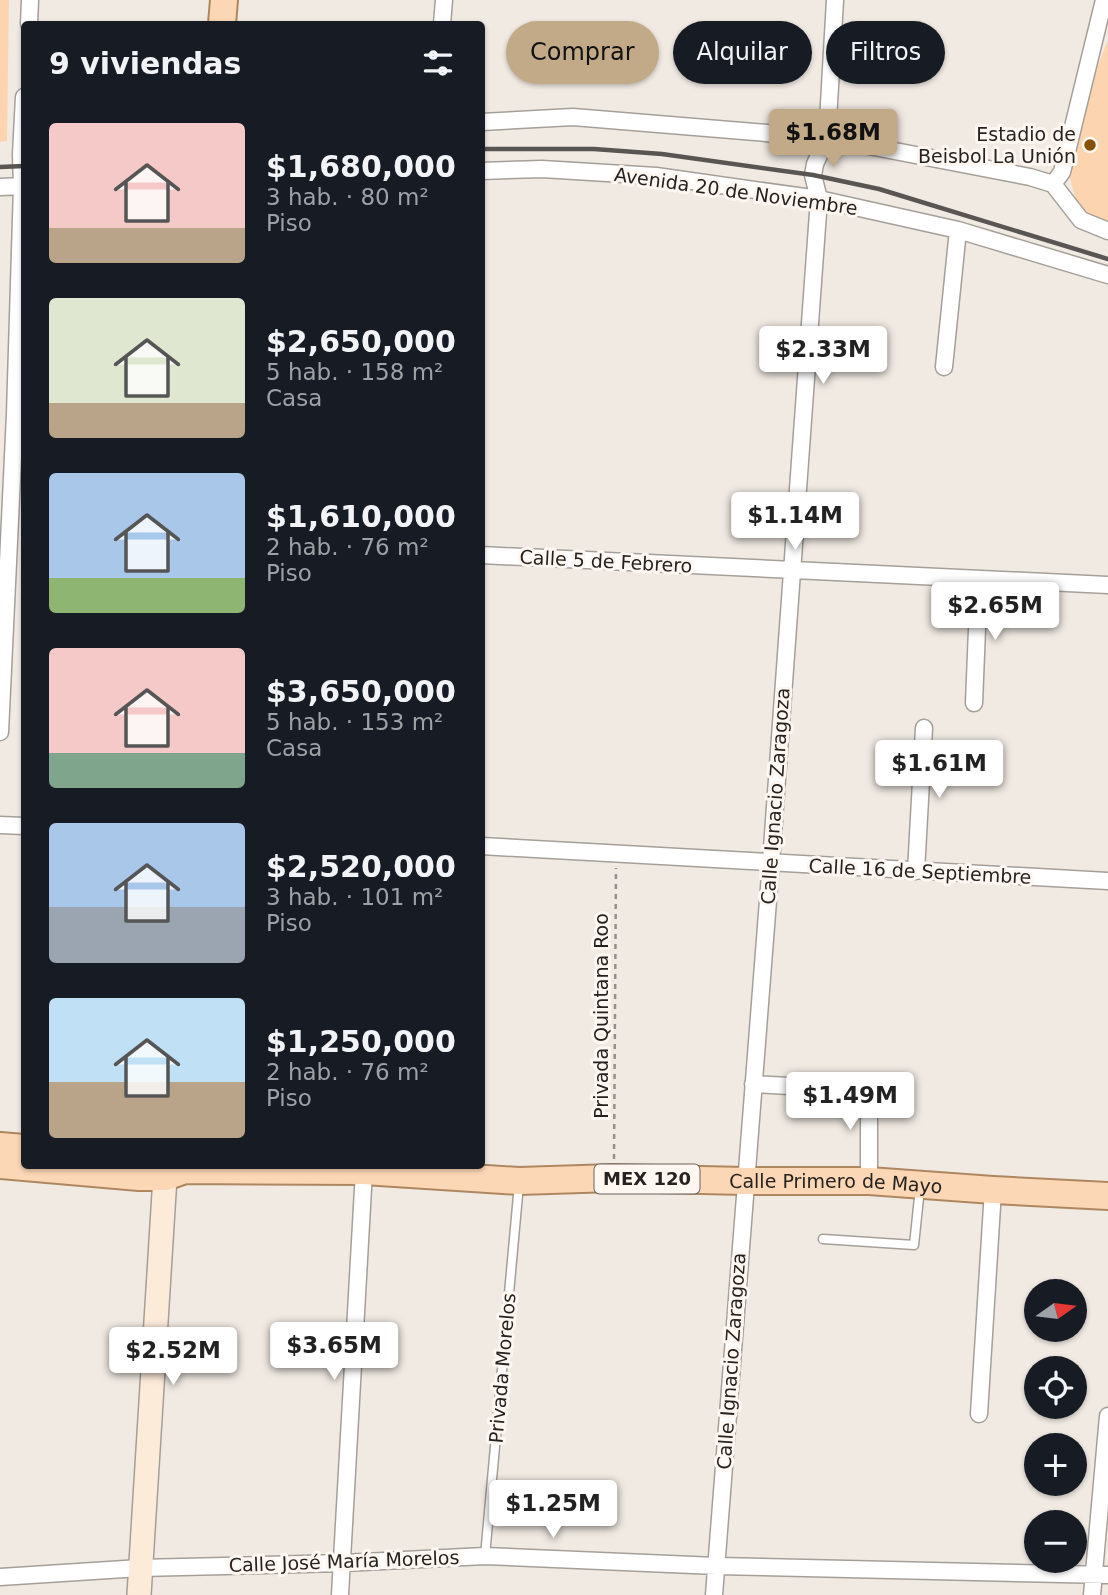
<!DOCTYPE html>
<html lang="es">
<meta charset="utf-8">
<style>
:root{--surface:#171b24;--page:#20242c;--text:#f1f3f6;--muted:#9ea1a6;--accent:#c2aa88}
body{margin:0;font-family:"DejaVu Sans",sans-serif;background:var(--page);color:var(--text);height:100vh;display:flex;flex-direction:column;font-size:26px;white-space:nowrap}
*{box-sizing:border-box;margin:0}
p{font-size:23px;color:var(--muted)}
.icon{flex:none;width:38px;height:38px;fill:none;stroke:currentColor;stroke-width:2;stroke-linecap:round;stroke-linejoin:round}
.map{position:relative;flex:1;overflow:hidden}
.side{position:absolute;left:21px;top:21px;width:464px;height:1148px;display:flex;flex-direction:column;background:var(--surface);border-radius:7px;box-shadow:0 2px 5px #0004}
.side>*{flex:none}
.banner{position:absolute;left:506px;top:21px;width:497px;height:63px;display:flex;gap:14px}
.needle{width:46px;rotate:76deg}
.fabs{position:absolute;left:1024px;top:1279px;display:grid;gap:14px}
.fabs a{display:grid;place-items:center;width:63px;height:63px;border-radius:50%;background:var(--surface);box-shadow:0 2px 5px #0004;font-size:35px}
.price{position:absolute;translate:-50% -60px;padding:0 16px;border-radius:7px;background:#fff;color:#222;font-size:23px;line-height:46px;filter:drop-shadow(0 2px 4px #0008)}
.price::after{content:'';position:absolute;left:50%;top:42px;width:21px;height:16px;margin-left:-10px;background:inherit;clip-path:polygon(0 0,100% 0,50% 100%)}
.price.selected{background:var(--accent);color:#111}
ul{padding:0;list-style:none}
li{display:flex;align-items:center;gap:21px;height:175px;padding:0 28px}
li span{display:grid;place-items:center;flex:none;width:196px;height:140px;border-radius:7px;color:#555}
li>.icon{margin-inline-start:auto}
span .icon{width:84px;height:84px;fill:#fffc;stroke-width:1}
li b{font-size:30px}
h2{display:flex;justify-content:space-between;align-items:center;height:84px;padding:0 28px;font-size:30px}
.chip{padding:0 24px;border-radius:32px;background:var(--surface);box-shadow:0 2px 5px #0004;font-size:24px;line-height:63px}
.chip.selected{background:var(--accent);color:#111}
.map>svg:first-child{display:block}
.green{fill:#fcd5b0}
.lines{fill:none;stroke-linecap:round;stroke-linejoin:round}
.lane-casing{stroke:#a59f99;stroke-width:11}
.street-casing{stroke:#a59f99;stroke-width:19}
.secondary-casing{stroke:#a59f99;stroke-width:26}
.primary-casing{stroke:#ae8760;stroke-width:30}
.path{stroke:#95908b;stroke-width:2.5;stroke-dasharray:5 5;stroke-linecap:butt}
.lane{stroke:#fff;stroke-width:8}
.street{stroke:#fff;stroke-width:16}
.secondary{stroke:#fdebda;stroke-width:23}
.primary{stroke:#fbd7b5;stroke-width:26}
.rail{stroke:#595552;stroke-width:4.5}
.poi-dot{fill:#885002;stroke:#fef7f1;stroke-width:2.5}
.labels{text-anchor:middle;stroke-width:6;stroke-linejoin:round;paint-order:stroke}
.shield{fill:#fef7f1;stroke:#66625f;stroke-width:2}
.shield-label{font-size:18px;font-weight:bold;fill:#252220}
.poi-label{font-size:19px;fill:#252220;stroke:#fef7f1;text-anchor:end}
.street-label{font-size:19px;fill:#252220;stroke:#fef7f1}
</style>
<div class="map">
<svg width="1108" height="1595" viewBox="0 0 1108 1595">
<rect width="100%" height="100%" fill="#f1eae3"/>
<!-- green -->
<path class="green" d="M0,0H9L7,141L0,142Z
M1108,40V226L1079,212L1067,167L1075,123Z"/>
<g class="lines">
<!-- lane casing -->
<g class="lane-casing">
<path id="lane" d="M823,1239L914,1245L920,1188
M485,1556L519,1184"/>
</g>
<!-- street casing -->
<g class="street-casing">
<path id="street" d="M29,24L30,0
M442,24L444,0
M481,122L573,117L827,138L1030,177L1053,184L1081,220L1108,231
M481,171L542,169L656,176L819,199L958,230L1108,275
M1053,184L1062,172L1104,0
M0,187L24,186
M944,367L958,230
M481,555L1108,585
M974,703L979,580
M0,732L15,414L22,186L21,155L24,97
M0,825L24,826
M481,846L1108,881
M916,871L924,728
M869,1083V1181
M753,1084L844,1089
M979,1414L993,1190
M0,1577L140,1568L343,1563L485,1556L716,1566L1108,1575
M340,1595L364,1171
M714,1595L771,862L819,199L813,175L815,164L827,138L835,0
M1092,1595L1108,1416"/>
</g>
<!-- secondary casing -->
<g class="secondary-casing">
<path id="secondary" d="M139,1595L165,1177"/>
</g>
<!-- primary casing -->
<g class="primary-casing">
<g id="primary">
<path d="M222,24L224,0"/>
<path d="M0,1146L24,1148"/>
<path id="s1" d="M0,1165L139,1177H165L185,1170L364,1171L519,1181L613,1178L745,1181H869L993,1190L1108,1196"/>
</g>
</g>
<!-- path -->
<path class="path" d="M614,1159L616,868"/>
<!-- lane -->
<use href="#lane" class="lane"/>
<!-- street -->
<use href="#street" class="street"/>
<!-- secondary -->
<use href="#secondary" class="secondary"/>
<!-- primary -->
<use href="#primary" class="primary"/>
<!-- rail -->
<path class="rail" d="M481,149H594L662,154L813,175L879,189L1108,259
M0,167L24,166"/>
</g>
<!-- markers -->
<circle class="poi-dot" cx="1090" cy="145" r="7"/>
<g class="labels">
<!-- shield labels -->
<rect class="shield" x="594.5" y="1164.5" width="105" height="29" rx="5"/>
<g class="shield-label">
<text x="647" y="1185">MEX 120</text>
</g>
<!-- poi labels -->
<g class="poi-label">
<text x="1076" y="141">Estadio de<tspan x="1076" dy="22">Beisbol La Unión</tspan></text>
</g>
<!-- street labels -->
<g class="street-label">
<text transform="translate(736 191) rotate(8)" y="7">Avenida 20 de Noviembre</text>
<text transform="translate(606 561) rotate(3)" y="7">Calle 5 de Febrero</text>
<text transform="translate(775 796) rotate(-86)" y="7">Calle Ignacio Zaragoza</text>
<text transform="translate(920 871) rotate(3)" y="7">Calle 16 de Septiembre</text>
<text transform="translate(601 1016) rotate(-90)" y="7">Privada Quintana Roo</text>
<text dy="7" stroke="none"><textPath href="#s1" startOffset="838">Calle Primero de Mayo</textPath></text>
<text transform="translate(731 1361) rotate(-86)" y="7">Calle Ignacio Zaragoza</text>
<text transform="translate(502 1368) rotate(-85)" y="7">Privada Morelos</text>
<text transform="translate(344 1561) rotate(-2)" y="7">Calle José María Morelos</text>
</g>
</g>
</svg>
<div class="fabs">
<a><svg class="needle" viewBox="-14 -14 28 28"><path d="M0-13l5 13h-10z" fill="#e53935"/><path d="M0 13l5-13h-10z" fill="#9ea1a6"/></svg></a>
<a><svg class="icon" aria-label="locate" viewBox="0 0 24 24"><circle cx="12" cy="12" r="6"/><path d="M12 2v4M12 18v4M2 12h4M18 12h4"/></svg></a>
<a>+</a>
<a>−</a>
</div>
<b class="price selected" style="left:833px;top:169px">$1.68M</b>
<b class="price" style="left:823px;top:386px">$2.33M</b>
<b class="price" style="left:795px;top:552px">$1.14M</b>
<b class="price" style="left:995px;top:642px">$2.65M</b>
<b class="price" style="left:939px;top:800px">$1.61M</b>
<b class="price" style="left:850px;top:1132px">$1.49M</b>
<b class="price" style="left:334px;top:1382px">$3.65M</b>
<b class="price" style="left:173px;top:1387px">$2.52M</b>
<b class="price" style="left:553px;top:1540px">$1.25M</b>
<div class="banner">
<a class="chip selected">Comprar</a>
<a class="chip">Alquilar</a>
<a class="chip">Filtros</a>
</div>
<section class="side">
<h2>9 viviendas<svg class="icon" aria-label="filters" viewBox="0 0 24 24"><path d="M4 7h16M4 17h16"/><circle cx="9" cy="7" r="2"/><circle cx="15" cy="17" r="2"/></svg></h2>
<ul>
<li><span style="background:linear-gradient(#f6c9c9 75%,#b9a48a 0)"><svg class="icon" aria-label="home" viewBox="0 0 24 24"><path d="M3 11l9-7 9 7M6 9v11h12V9"/></svg></span><div><b>$1,680,000</b><p>3 hab. · 80 m²</p><p>Piso</p></div></li>
<li><span style="background:linear-gradient(#dfe7d0 75%,#b9a48a 0)"><svg class="icon" aria-label="home" viewBox="0 0 24 24"><path d="M3 11l9-7 9 7M6 9v11h12V9"/></svg></span><div><b>$2,650,000</b><p>5 hab. · 158 m²</p><p>Casa</p></div></li>
<li><span style="background:linear-gradient(#a9c7e8 75%,#8fb573 0)"><svg class="icon" aria-label="home" viewBox="0 0 24 24"><path d="M3 11l9-7 9 7M6 9v11h12V9"/></svg></span><div><b>$1,610,000</b><p>2 hab. · 76 m²</p><p>Piso</p></div></li>
<li><span style="background:linear-gradient(#f6c9c9 75%,#7fa58c 0)"><svg class="icon" aria-label="home" viewBox="0 0 24 24"><path d="M3 11l9-7 9 7M6 9v11h12V9"/></svg></span><div><b>$3,650,000</b><p>5 hab. · 153 m²</p><p>Casa</p></div></li>
<li><span style="background:linear-gradient(#a9c7e8 60%,#9aa5b1 0)"><svg class="icon" aria-label="home" viewBox="0 0 24 24"><path d="M3 11l9-7 9 7M6 9v11h12V9"/></svg></span><div><b>$2,520,000</b><p>3 hab. · 101 m²</p><p>Piso</p></div></li>
<li><span style="background:linear-gradient(#bfe0f5 60%,#b9a48a 0)"><svg class="icon" aria-label="home" viewBox="0 0 24 24"><path d="M3 11l9-7 9 7M6 9v11h12V9"/></svg></span><div><b>$1,250,000</b><p>2 hab. · 76 m²</p><p>Piso</p></div></li>
</ul>
</section>
</div>
